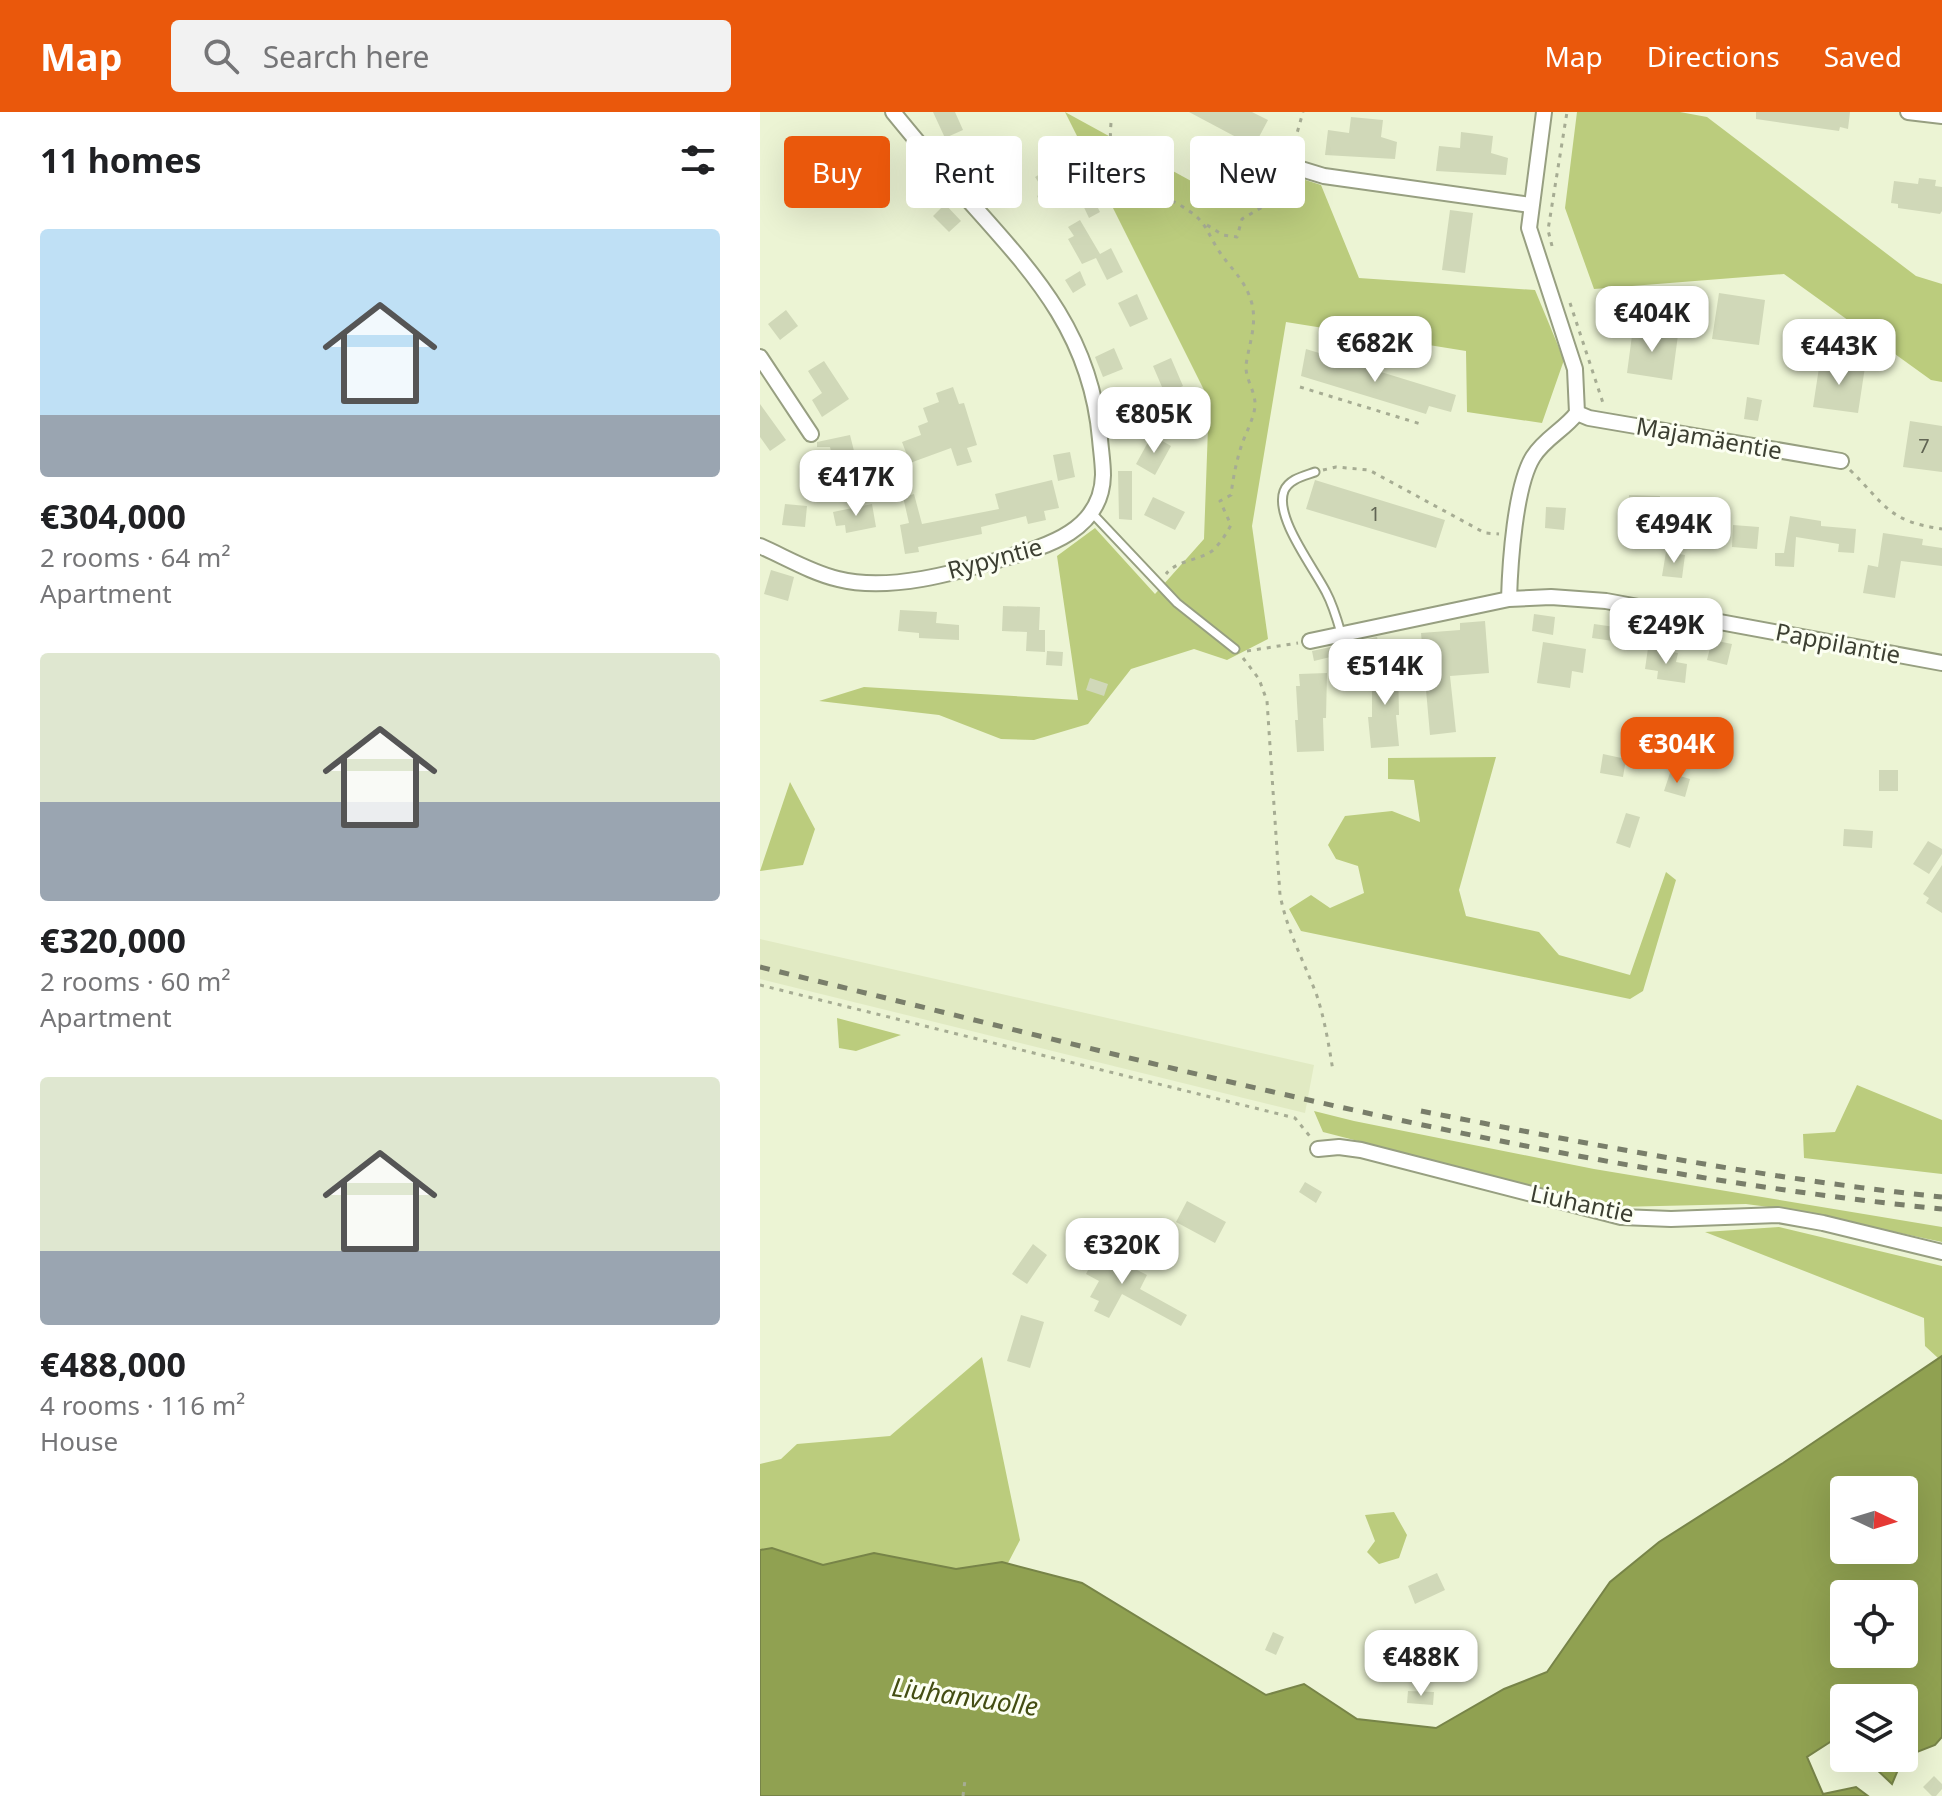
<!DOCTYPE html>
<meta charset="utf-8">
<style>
:root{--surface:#fff;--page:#f2f2f2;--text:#202124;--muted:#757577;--accent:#ea580c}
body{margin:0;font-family:"Noto Sans",sans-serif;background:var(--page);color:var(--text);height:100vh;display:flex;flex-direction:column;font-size:30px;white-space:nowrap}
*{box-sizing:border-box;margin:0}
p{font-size:26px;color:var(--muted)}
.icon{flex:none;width:44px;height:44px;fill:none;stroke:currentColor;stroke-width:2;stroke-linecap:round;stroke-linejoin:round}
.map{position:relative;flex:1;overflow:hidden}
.panel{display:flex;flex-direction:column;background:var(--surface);width:760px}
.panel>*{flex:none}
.banner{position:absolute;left:24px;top:24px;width:760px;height:72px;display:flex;gap:16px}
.needle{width:52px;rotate:94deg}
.tools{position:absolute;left:1070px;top:1364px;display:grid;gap:16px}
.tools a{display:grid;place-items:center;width:88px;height:88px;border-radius:8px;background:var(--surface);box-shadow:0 8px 32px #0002;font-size:40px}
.price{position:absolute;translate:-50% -68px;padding:0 18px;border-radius:16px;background:#fff;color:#222;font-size:26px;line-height:52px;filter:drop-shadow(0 2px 4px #0008)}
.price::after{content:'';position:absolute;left:50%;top:48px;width:24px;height:18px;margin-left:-12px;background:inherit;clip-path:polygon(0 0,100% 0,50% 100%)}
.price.active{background:var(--accent);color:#fff}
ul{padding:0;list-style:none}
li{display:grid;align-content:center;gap:16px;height:424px;padding:0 40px}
li span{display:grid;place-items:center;height:248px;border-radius:8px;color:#555}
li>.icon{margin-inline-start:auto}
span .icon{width:144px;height:144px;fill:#fffc;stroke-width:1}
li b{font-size:34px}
h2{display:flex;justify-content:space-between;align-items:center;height:96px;padding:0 40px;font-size:34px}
.tag{padding:0 28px;border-radius:8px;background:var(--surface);box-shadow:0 8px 32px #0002;font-size:28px;line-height:72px}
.tag.active{background:var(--accent);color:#fff}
header{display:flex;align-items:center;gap:48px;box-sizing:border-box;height:112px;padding:0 40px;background:var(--accent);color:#fff}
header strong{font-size:38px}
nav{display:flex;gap:44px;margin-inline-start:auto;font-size:28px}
.search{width:560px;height:72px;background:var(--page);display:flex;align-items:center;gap:20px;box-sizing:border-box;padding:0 28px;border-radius:8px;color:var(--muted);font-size:30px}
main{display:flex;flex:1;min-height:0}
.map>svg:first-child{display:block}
.built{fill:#e1eac3}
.green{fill:#bbcc7d}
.water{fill:#90a151;stroke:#778448;stroke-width:2;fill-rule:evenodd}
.building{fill:#d0d8b8}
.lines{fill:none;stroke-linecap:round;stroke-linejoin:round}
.lane-casing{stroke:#979f81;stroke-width:11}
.street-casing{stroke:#979f81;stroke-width:18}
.path{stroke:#a6ac93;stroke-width:3;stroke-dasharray:4 6;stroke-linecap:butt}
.lane{stroke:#fff;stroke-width:7}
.street{stroke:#fff;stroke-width:14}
.rail{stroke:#797e6a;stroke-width:5;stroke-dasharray:10 10;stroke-linecap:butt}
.labels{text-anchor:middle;stroke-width:6;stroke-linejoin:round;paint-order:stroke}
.number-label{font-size:20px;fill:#616554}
.street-label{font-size:24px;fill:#3c3f32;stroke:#fcfff2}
.water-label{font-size:26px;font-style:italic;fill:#434d12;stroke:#fcfff2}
</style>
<header>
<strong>Map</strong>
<div class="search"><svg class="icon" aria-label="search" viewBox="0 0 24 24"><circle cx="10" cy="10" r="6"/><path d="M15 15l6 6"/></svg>Search here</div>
<nav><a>Map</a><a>Directions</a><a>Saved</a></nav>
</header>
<main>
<section class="panel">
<h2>11 homes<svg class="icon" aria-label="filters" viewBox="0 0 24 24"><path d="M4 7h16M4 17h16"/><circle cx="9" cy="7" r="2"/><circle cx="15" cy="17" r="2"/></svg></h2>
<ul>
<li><span style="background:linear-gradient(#bfe0f5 75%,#9aa5b1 0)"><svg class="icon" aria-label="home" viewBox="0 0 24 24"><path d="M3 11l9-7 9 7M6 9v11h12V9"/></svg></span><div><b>€304,000</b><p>2 rooms · 64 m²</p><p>Apartment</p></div></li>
<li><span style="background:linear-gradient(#dfe7d0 60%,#9aa5b1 0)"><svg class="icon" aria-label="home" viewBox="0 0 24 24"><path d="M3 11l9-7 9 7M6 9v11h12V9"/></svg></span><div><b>€320,000</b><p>2 rooms · 60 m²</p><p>Apartment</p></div></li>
<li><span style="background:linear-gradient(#dfe7d0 70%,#9aa5b1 0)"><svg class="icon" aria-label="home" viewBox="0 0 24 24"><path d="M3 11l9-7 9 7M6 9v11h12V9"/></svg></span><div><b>€488,000</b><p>4 rooms · 116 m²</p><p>House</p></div></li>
</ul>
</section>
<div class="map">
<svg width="1182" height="1684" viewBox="0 0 1182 1684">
<rect width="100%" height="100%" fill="#ecf4d4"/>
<!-- built -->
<path class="built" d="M0,827L554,953L545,1001L0,867Z"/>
<!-- green -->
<path class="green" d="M305,0L464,87L498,53L561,73L599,166L775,178L804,248L782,311L707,300L706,239L526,210L492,414L508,527L467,548L434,537L371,557L328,612L274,628L241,627L179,603L59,589L104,575L318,588L297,444L335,416L395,482L444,427L449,288Z
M817,0H920L947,5L1156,164L1182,172V270L1171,268L1024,162L834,177L805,96Z
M736,645L699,778L706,804L779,820L799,843L870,863L906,760L916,768L883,879L870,887L541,819L529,797L551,783L570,796L604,781L598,754L576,747L568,733L585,704L632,699L660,710L654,668L628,667V646Z
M30,670L55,717L43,753L0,759Z
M77,906L141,923L96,939L79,936Z
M1097,973L1182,1008V1062L1044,1046L1043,1022L1075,1020Z
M554,999L594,1009L834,1057L1182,1115V1130L1032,1098L986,1092L856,1095L563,1020Z
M1019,1115L1182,1154V1244L1178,1246L1165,1234L1164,1206L945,1120Z
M222,1245L260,1428L248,1451L242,1450L196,1457L114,1441L63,1453L12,1436L0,1438V1352L21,1347L37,1332L130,1324Z
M634,1400L647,1423L639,1446L619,1452L607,1440L615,1429L605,1403Z"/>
<!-- water -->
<path class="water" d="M1182,1244V1625L1175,1633L1144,1645V1586H1084V1621L1047,1645L1063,1682L1096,1675L1108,1684H0V1438L12,1436L63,1453L114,1441L196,1457L242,1450L322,1471L506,1583L544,1572L597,1607L676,1616L744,1577L787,1560L850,1470L899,1430L1023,1351ZM1084,1378H1144V1438H1084ZM1084,1482H1144V1542H1084Z
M1112,1646H1143L1132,1672L1112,1653Z"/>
<!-- building -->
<path class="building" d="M173,0H195L203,18L185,26Z
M429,0H492L508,8L481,59L463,50L476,25Z
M996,0H1090L1088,17L1080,15L1079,19L996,7Z
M591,5L623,8L621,25L637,30L635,47L565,43L568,18L589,21Z
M701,20L733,24L731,41L748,46L746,63L676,59L679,34L700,36Z
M234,33L241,51L235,53L249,81L228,92L221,78L226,75L213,41Z
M292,55L307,79L282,94L277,84L284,79L275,65Z
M1159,66L1176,68L1175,74L1182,75V99L1180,102L1138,96V92L1131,91L1134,69L1158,72Z
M332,84L340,100L329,106L321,89Z
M185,92L201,109L189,120L173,104Z
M690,98L713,101L705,161L682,158Z
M320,108L340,142L351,136L363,160L347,168L336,146L322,152L308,127L314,124L308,115Z
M320,159L326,173L313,181L305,168Z
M959,181L1005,188L999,233L952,227Z
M377,182L388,207L370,215L358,191Z
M26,198L38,214L20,228L8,212Z
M873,216L918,223L912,268L867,261Z
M354,236L363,257L343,265L335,245Z
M546,237L696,283L691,300L669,294L666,302L541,264Z
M411,246L423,274L405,282L393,254Z
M64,249L89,287L62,305L52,288L62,281L48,259Z
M1060,249L1105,255L1098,301L1053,295Z
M193,275L199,292L204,291L217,333L207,336L212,350L197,354L191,336L150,351L142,330L161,323L158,314L168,310L163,296L179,290L176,281Z
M987,285L1002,288L998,309L984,307Z
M0,292L26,328L10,339L0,325Z
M1150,309L1182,314V360L1143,355Z
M90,323L95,343L73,348L70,335H57V330Z
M392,323L411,334L395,363L376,352Z
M310,340L315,365L298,369L293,343Z
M358,359H372V408L359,407Z
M292,368L299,396L284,399L286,408L268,412L266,404L221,415L222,422L158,435L159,440L145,442L140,413L149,411L143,385L154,382L162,412L239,397L235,382Z
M555,368L685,408L676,436L546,397Z
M869,383L900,384L898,419L858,417L859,404L868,405Z
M393,385L425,400L415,418L384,403Z
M25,392L47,394L45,415L22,413Z
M112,392L116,415L86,421L85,413L76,414L73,400Z
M932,394L953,398L948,425L927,422Z
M786,395L806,396L804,418L785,416Z
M1030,404L1061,409V414L1096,417L1094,441L1078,440L1079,432L1036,425L1034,455L1015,454V441H1024Z
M973,413L999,415L997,437L972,435Z
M1123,421L1163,427L1162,433L1182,436V454L1141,449L1135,486L1103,481L1108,453L1118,455Z
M906,440L925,443L922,466L902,464Z
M11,458L34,465L28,489L4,482Z
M243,494L280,495L279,518H285V540L266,539L267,520L242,519Z
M140,498L177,500L176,511L199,513V528L159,526V521L138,519Z
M774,502L795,505L793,523L772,519Z
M725,509L729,561L690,564L696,620L670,623L661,521L700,518V511Z
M834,512L855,515L853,529L832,526Z
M617,525L619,533L554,549L552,539Z
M952,528L972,532L967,553L947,548Z
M783,530L826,537L823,561L812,559L810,576L777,571Z
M888,536L918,541L916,550L927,552L925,571L897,567L898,559L885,557Z
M287,539L303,540L302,554L286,553Z
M638,553L639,603H636L639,634L611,636L608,605H612V555Z
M567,561L566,606H563L564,639L537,640L535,608H538L536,574H540L539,562Z
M330,566L348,572L344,584L326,578Z
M843,642L866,647L863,665L840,661Z
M1119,658H1138V679H1119Z
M910,661L930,667L925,685L904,679Z
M866,701L880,705L870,736L856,731Z
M1084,717L1113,719L1112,736L1083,734Z
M1168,729L1182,737V742L1169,762L1153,752Z
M1182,753V801L1166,791L1169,786L1163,782Z
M545,1070L562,1080L556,1091L539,1080Z
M427,1089L466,1110L455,1131L416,1110Z
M313,1125L325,1131L332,1129L338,1138L387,1163L380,1177L427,1203L421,1214L362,1182L349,1206L334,1199L339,1189L330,1185L339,1169L326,1162L333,1148Z
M273,1132L287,1143L267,1172L252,1162Z
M261,1203L284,1210L270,1256L247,1249Z
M677,1461L685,1478L655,1492L648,1474Z
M513,1520L524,1525L516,1543L505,1538Z
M648,1579L674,1580L673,1593L647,1591Z
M1174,1664L1182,1672V1677L1176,1684H1172L1163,1675Z"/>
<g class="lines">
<!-- lane casing -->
<g class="lane-casing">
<path id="lane" d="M555,360C544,364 529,367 524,379C514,405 554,456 566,480C573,493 577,507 581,521
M332,401L417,491L475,537"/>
</g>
<!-- street casing -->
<g class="street-casing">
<path id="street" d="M1148,0L1182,4
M505,46L564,64L770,93
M0,245L51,322
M817,301L829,306L1081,349
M0,434C25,445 52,461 78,467C129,480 195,461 245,446C288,434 342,418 343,363C343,351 341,339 340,327C330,210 260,148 188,65C169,44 151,22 133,0
M749,487C750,452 755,374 773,345C785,326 804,318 817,301L815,257L769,116L784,0
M550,529L749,487L791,485L846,489L1182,551
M558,1037L579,1035L601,1038L861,1105L911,1107L1018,1103L1063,1111L1182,1140"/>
</g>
<!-- path -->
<path class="path" d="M351,11C345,80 388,69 432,101C445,110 449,123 457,136C470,157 485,166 492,192C497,213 489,232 486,253C485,267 496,280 495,294C494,307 485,322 481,335C476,351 473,366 471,383L460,389L471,413C466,422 460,432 452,439C438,449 417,448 406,462
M532,39L543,0
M447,113L463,123L477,125L482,107L504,94L528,67
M792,134L788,118L807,0
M810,191L844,294
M540,275L664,313
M563,358L576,355L609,358L725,421L739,422
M1090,358C1126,393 1127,409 1182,417
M487,539L538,531
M483,546L499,567L507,589L520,783C528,822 544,849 557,884C565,909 569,934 573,959
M0,873L535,1006L552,1027
M203,1684L205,1668"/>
<!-- lane -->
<use href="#lane" class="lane"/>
<!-- street -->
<use href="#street" class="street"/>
<!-- rail -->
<path class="rail" d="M0,855C389,950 783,1057 1182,1097
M661,999C834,1033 1007,1067 1182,1085"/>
</g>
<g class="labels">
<!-- number labels -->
<g class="number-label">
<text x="1164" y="341">7</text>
<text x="615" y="409">1</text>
</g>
<!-- street labels -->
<g class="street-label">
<text transform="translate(949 327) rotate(10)" y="8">Majamäentie</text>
<text transform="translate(235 447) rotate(-15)" y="8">Rypyntie</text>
<text transform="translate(1078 532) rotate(11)" y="8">Pappilantie</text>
<text transform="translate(822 1092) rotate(12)" y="8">Liuhantie</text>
</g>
<!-- water labels -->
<g class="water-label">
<text transform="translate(205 1585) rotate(8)" y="9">Liuhanvuolle</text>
</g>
</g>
</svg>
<div class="tools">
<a><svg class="needle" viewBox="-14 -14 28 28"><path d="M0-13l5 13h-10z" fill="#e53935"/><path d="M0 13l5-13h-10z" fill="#757577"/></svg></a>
<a><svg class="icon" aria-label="locate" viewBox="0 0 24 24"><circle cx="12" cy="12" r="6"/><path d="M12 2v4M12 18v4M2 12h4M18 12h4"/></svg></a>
<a><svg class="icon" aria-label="layers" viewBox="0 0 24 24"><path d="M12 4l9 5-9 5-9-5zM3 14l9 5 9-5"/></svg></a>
</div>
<b class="price" style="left:892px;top:242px">€404K</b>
<b class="price" style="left:615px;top:272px">€682K</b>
<b class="price" style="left:1079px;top:275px">€443K</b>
<b class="price" style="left:394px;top:343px">€805K</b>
<b class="price" style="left:96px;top:406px">€417K</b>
<b class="price" style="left:914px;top:453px">€494K</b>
<b class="price" style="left:906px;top:554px">€249K</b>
<b class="price" style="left:625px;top:595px">€514K</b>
<b class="price active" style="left:917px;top:673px">€304K</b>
<b class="price" style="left:362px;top:1174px">€320K</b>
<b class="price" style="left:661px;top:1586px">€488K</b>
<div class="banner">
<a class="tag active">Buy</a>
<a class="tag">Rent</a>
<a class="tag">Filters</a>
<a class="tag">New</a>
</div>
</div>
</main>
